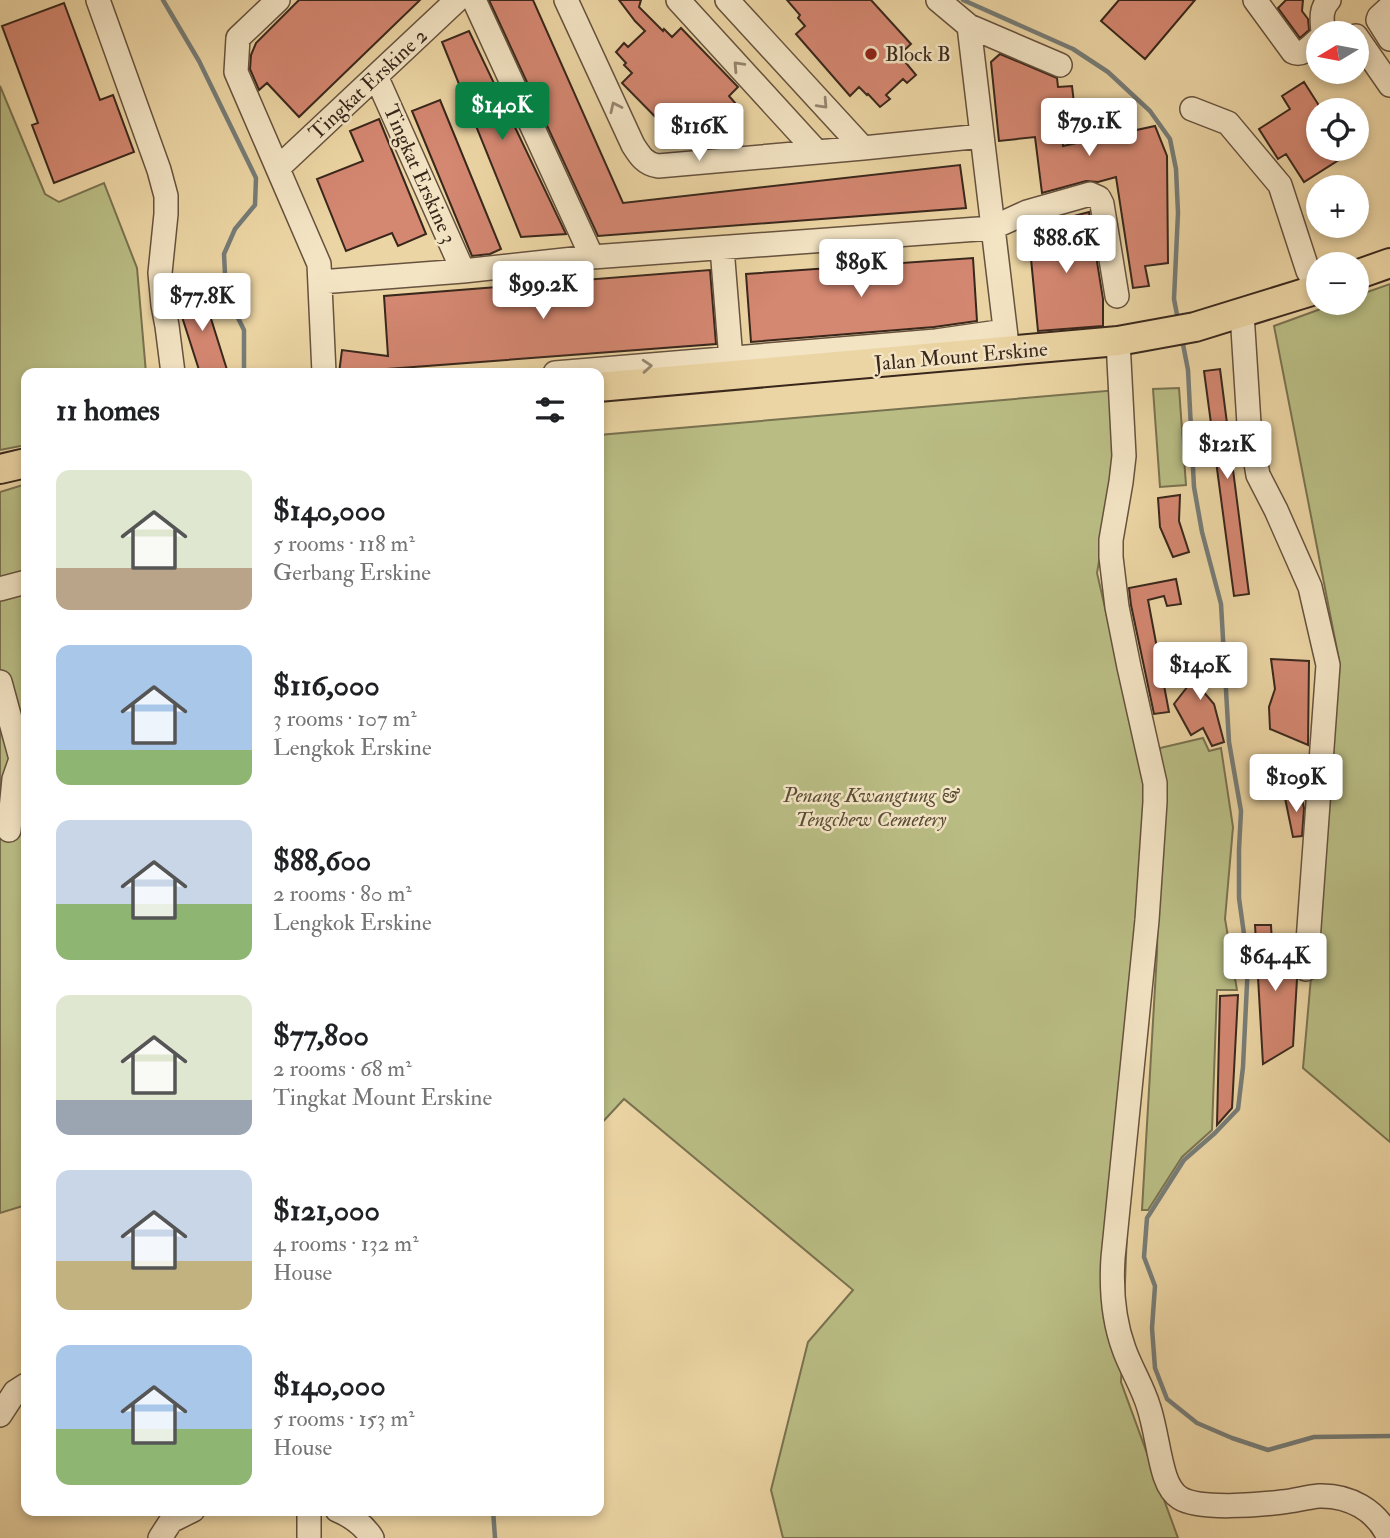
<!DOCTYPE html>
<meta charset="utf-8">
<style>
:root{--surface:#fff;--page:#f6f6f6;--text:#202124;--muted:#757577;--accent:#0b8043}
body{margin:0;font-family:"IM FELL Double Pica",serif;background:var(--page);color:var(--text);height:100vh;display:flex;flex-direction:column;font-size:26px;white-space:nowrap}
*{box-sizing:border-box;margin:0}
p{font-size:23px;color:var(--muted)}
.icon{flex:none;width:38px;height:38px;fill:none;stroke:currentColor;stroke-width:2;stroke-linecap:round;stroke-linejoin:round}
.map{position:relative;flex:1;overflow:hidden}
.sheet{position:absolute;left:21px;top:368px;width:583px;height:1148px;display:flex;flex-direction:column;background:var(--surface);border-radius:14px;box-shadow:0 4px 10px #0003}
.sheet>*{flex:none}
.needle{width:46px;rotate:260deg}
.fabs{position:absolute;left:1306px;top:21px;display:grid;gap:14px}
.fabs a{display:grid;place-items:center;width:63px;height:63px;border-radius:50%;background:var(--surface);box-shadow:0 4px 10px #0003;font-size:35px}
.price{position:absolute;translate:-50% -60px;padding:0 16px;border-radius:7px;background:#fff;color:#222;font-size:23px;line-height:46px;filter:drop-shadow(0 2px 4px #0008)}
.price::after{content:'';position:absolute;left:50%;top:42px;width:21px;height:16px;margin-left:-10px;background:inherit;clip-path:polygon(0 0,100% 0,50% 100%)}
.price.on{background:var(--accent);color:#fff}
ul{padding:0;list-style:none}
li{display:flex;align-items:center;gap:21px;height:175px;padding:0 35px}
li span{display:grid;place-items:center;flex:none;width:196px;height:140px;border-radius:14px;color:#555}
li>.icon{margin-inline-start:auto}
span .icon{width:84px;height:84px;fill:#fffc;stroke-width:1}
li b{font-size:30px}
h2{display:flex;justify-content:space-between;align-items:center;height:84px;padding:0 35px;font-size:30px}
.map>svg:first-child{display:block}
.green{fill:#b9bd84;stroke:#797250;stroke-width:2}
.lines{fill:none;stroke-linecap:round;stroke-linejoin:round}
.stream{stroke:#767c77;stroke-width:4.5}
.building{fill:#d48771;stroke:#39271c;stroke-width:2}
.minor-casing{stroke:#66523e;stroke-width:26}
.major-casing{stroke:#39271c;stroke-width:32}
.minor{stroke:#f3e4c4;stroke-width:23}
.major{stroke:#ecd5a4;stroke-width:28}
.oneway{stroke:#968670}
.poi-dot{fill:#8f2418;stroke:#f3e4c4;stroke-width:2.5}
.labels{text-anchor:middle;stroke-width:5;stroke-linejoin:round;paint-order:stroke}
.poi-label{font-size:21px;fill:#39271c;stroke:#f3e4c4;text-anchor:start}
.street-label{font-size:21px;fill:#39271c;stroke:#f3e4c4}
.park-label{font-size:21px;font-style:italic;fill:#594c36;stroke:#f3e4c4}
</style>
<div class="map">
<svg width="1390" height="1538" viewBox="0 0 1390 1538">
<rect width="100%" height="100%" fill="#ecd5a4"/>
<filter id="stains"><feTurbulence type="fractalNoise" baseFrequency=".00286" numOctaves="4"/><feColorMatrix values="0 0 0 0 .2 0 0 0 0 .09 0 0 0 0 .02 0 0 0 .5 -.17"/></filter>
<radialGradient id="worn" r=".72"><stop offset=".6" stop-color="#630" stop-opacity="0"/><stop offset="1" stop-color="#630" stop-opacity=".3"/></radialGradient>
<!-- green -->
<path class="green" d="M0,86L45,194L59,202L104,183L137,268L146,373H26V445L0,450Z
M1390,284V1142L1303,1068L1339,660L1274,326L1337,303H1356V296Z
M1179,388L1186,485L1160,487L1153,389Z
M1129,389L1097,573L1145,782L1121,1382L1178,1538H783L771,1490L808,1342L853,1290L624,1099L599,1126V435Z
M26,484V1205L0,1213V492Z
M1203,738L1209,751L1221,748L1233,827L1225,919L1237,990H1217L1212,1130L1182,1157L1148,1210H1142L1157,953L1160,748Z"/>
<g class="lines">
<!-- stream -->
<path class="stream" d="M163,0L199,61L256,178L255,205L235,229L224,254L226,294L244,330V370L246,373
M963,0L1073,49L1108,72L1150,111L1170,139L1176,169L1178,213L1174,299L1178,320
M1182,339L1188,370L1194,487L1202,532L1221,604L1229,742L1241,811L1239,849V898L1248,963L1243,1067L1238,1109L1215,1133L1184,1160L1147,1218L1144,1257L1155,1286L1152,1328L1155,1368L1167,1399L1197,1423L1232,1438L1268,1450L1314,1437L1390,1436
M493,1510L495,1538"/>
</g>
<!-- building -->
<path class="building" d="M299,0H420L299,117L267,83L259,90L250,69L251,55L256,43Z
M489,0H533L623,203L960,165L966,208L598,236Z
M619,0H641L639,7L663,31L664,29L672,37L681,28L738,87L729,96L736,104L734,106L742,114L716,139L720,143L716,147L708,148L700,139L698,141L690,133L680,142L622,83L632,73L624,65L626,63L616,52L624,43L628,47L645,31L635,21Z
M787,0H871L911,44L901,53L908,61L906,63L916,75L907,83L903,79L886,95L890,99L880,107L868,94L867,95L859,87L850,96L796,34L805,26L798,18L800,15Z
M1119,0H1195L1145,59L1101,21Z
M1286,0H1303L1302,11L1308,19L1309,30L1300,38L1278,8Z
M64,3L100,100L113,95L134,152L54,183L32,125L38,123L2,26Z
M469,31L566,234L521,237L442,42Z
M1000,54L1057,78L1058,87L1072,86L1075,112L1060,114L1063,146L1155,126L1167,156L1168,263L1145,266L1149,286L1133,288L1116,177L1098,182L1086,181L1042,193L1035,137L999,141L991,62Z
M1304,82L1318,104V149H1356L1304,182L1286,154L1278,159L1259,129L1290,109L1282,96Z
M440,100L501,249L490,254L472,256L412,111Z
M379,119L426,234L398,246L392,233L346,251L317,179L363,161L350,131Z
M1089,212L1103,299V326L1038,331L1028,228Z
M973,258L977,321L934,327L751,342L746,274Z
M710,270L716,344L374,370V373H339L342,350L388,356L384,296Z
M202,290L228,373H200L176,298Z
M1220,369L1249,594L1234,596L1204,371Z
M1180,495L1179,521L1189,552L1173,557L1160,527L1158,498Z
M1176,579L1181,604L1167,606L1164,596L1148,600L1169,712L1154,714L1131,605L1129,588Z
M1214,659L1215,683L1195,682L1214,704L1224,742L1212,746L1203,728L1191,735L1174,704L1191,682H1187L1182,663Z
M1271,659L1309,661L1308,745L1270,729L1269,707L1275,689Z
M1301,795L1304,808L1302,836L1293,837L1285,798Z
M1255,925H1271L1272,944L1294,945L1292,969L1293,974L1297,979L1293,1046L1263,1064Z
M1238,995L1232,1108L1217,1125L1220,996Z"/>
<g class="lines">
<!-- minor casing -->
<g class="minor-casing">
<path id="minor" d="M98,0L159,170L166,196V214L160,273L163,305L167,326L173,373
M278,0L238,38L236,72L319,264L324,373
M474,0L592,257
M566,0L633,145C640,156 645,164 658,166L863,148L982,136
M678,0L817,152
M727,0L863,148
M938,0L969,26L1060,65
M1255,0L1293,52C1302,57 1311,46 1318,40
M1390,7L1379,17L1378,20L1390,39
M969,26L1007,345
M1323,33C1322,20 1320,9 1329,0
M1356,36L1390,85
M376,76L463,271
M1192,109L1228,123L1280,185L1308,271L1318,289
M278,168L457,0
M722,248L732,372
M320,282L463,271L592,257L992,228L1027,212L1090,194L1099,198L1102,204L1117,296
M1242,313L1249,424L1258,475L1276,510L1310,587L1328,665L1306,969
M1118,341L1124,456L1121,482L1111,540V557L1117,607L1129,667L1155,783V802L1147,920L1113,1258C1111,1289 1113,1319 1124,1349C1131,1369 1143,1387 1149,1408C1156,1430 1158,1454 1165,1476C1168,1485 1172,1493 1180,1498C1199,1510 1258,1505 1282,1502C1294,1501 1307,1497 1319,1496C1349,1495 1377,1510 1389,1538
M555,373L936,341L1005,331
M0,589L26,582
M0,682L21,759L14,779L9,830
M0,1415L15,1392L26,1385
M309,1510V1538
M337,1510C351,1516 364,1525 372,1538
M160,1538L171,1521L193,1510"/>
</g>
<!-- major casing -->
<g class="major-casing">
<path id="major" d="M1356,275L1390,263
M598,387L1118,341L1195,327L1318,289
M0,469L26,463"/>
</g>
<!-- minor -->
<use href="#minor" class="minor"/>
<!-- major -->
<use href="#major" class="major"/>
</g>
<!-- one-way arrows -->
<defs><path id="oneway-chevron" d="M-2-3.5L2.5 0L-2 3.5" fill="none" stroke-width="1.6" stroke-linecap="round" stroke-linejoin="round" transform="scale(1.75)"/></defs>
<g class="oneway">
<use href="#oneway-chevron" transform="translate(738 66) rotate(-133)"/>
<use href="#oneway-chevron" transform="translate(823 104) rotate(47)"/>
<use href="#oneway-chevron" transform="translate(615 107) rotate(-115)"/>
<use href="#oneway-chevron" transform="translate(647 366) rotate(-4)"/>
</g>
<!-- markers -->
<circle class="poi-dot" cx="871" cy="54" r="7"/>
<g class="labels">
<!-- poi labels -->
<g class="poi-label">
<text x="885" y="61">Block B</text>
</g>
<!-- street labels -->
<g class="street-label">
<text transform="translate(368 84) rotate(-43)" y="7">Tingkat Erskine 2</text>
<text transform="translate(420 174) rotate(66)" y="7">Tingkat Erskine 3</text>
<text transform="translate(961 356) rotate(-5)" y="7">Jalan Mount Erskine</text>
</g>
<!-- park labels -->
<g class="park-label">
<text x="871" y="802">Penang Kwangtung &amp;<tspan x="871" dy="24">Tengchew Cemetery</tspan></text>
</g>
</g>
<rect width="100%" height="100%" filter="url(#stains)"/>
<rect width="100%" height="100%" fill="url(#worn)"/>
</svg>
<div class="fabs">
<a><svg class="needle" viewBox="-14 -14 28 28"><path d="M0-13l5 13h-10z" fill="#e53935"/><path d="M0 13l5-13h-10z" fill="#757577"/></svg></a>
<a><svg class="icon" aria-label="locate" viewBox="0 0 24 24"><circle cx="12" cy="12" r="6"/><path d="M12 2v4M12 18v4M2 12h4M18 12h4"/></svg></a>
<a>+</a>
<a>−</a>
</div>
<b class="price on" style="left:502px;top:142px">$140K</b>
<b class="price" style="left:1089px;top:158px">$79.1K</b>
<b class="price" style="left:699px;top:163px">$116K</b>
<b class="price" style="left:1066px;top:275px">$88.6K</b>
<b class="price" style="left:861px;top:299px">$89K</b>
<b class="price" style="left:543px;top:321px">$99.2K</b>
<b class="price" style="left:202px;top:333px">$77.8K</b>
<b class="price" style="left:1227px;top:481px">$121K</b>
<b class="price" style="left:1200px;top:702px">$140K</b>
<b class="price" style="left:1296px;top:814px">$109K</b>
<b class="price" style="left:1275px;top:993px">$64.4K</b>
<section class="sheet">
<h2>11 homes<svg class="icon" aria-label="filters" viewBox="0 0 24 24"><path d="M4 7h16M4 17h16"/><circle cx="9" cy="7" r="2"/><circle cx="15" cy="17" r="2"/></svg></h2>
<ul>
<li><span style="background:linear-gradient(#dfe7d0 70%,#b9a48a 0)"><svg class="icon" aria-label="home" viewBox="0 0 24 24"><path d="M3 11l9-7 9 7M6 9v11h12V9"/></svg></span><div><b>$140,000</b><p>5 rooms · 118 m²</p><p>Gerbang Erskine</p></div></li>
<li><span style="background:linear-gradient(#a9c7e8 75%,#8fb573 0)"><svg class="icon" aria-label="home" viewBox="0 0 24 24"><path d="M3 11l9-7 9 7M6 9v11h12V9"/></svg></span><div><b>$116,000</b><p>3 rooms · 107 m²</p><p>Lengkok Erskine</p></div></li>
<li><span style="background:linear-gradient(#c9d6e8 60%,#8fb573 0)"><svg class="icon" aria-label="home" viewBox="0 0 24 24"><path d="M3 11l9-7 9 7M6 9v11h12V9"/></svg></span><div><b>$88,600</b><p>2 rooms · 80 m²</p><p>Lengkok Erskine</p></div></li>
<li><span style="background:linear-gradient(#dfe7d0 75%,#9aa5b1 0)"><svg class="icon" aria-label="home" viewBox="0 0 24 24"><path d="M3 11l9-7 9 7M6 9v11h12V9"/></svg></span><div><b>$77,800</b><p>2 rooms · 68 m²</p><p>Tingkat Mount Erskine</p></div></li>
<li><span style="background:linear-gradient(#c9d6e8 65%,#c2b280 0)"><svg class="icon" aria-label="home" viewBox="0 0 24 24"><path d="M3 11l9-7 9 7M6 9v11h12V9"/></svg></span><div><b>$121,000</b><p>4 rooms · 132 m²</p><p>House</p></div></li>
<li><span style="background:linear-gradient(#a9c7e8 60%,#8fb573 0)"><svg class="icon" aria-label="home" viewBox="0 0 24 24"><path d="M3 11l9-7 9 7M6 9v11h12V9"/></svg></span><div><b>$140,000</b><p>5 rooms · 153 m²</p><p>House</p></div></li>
</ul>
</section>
</div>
